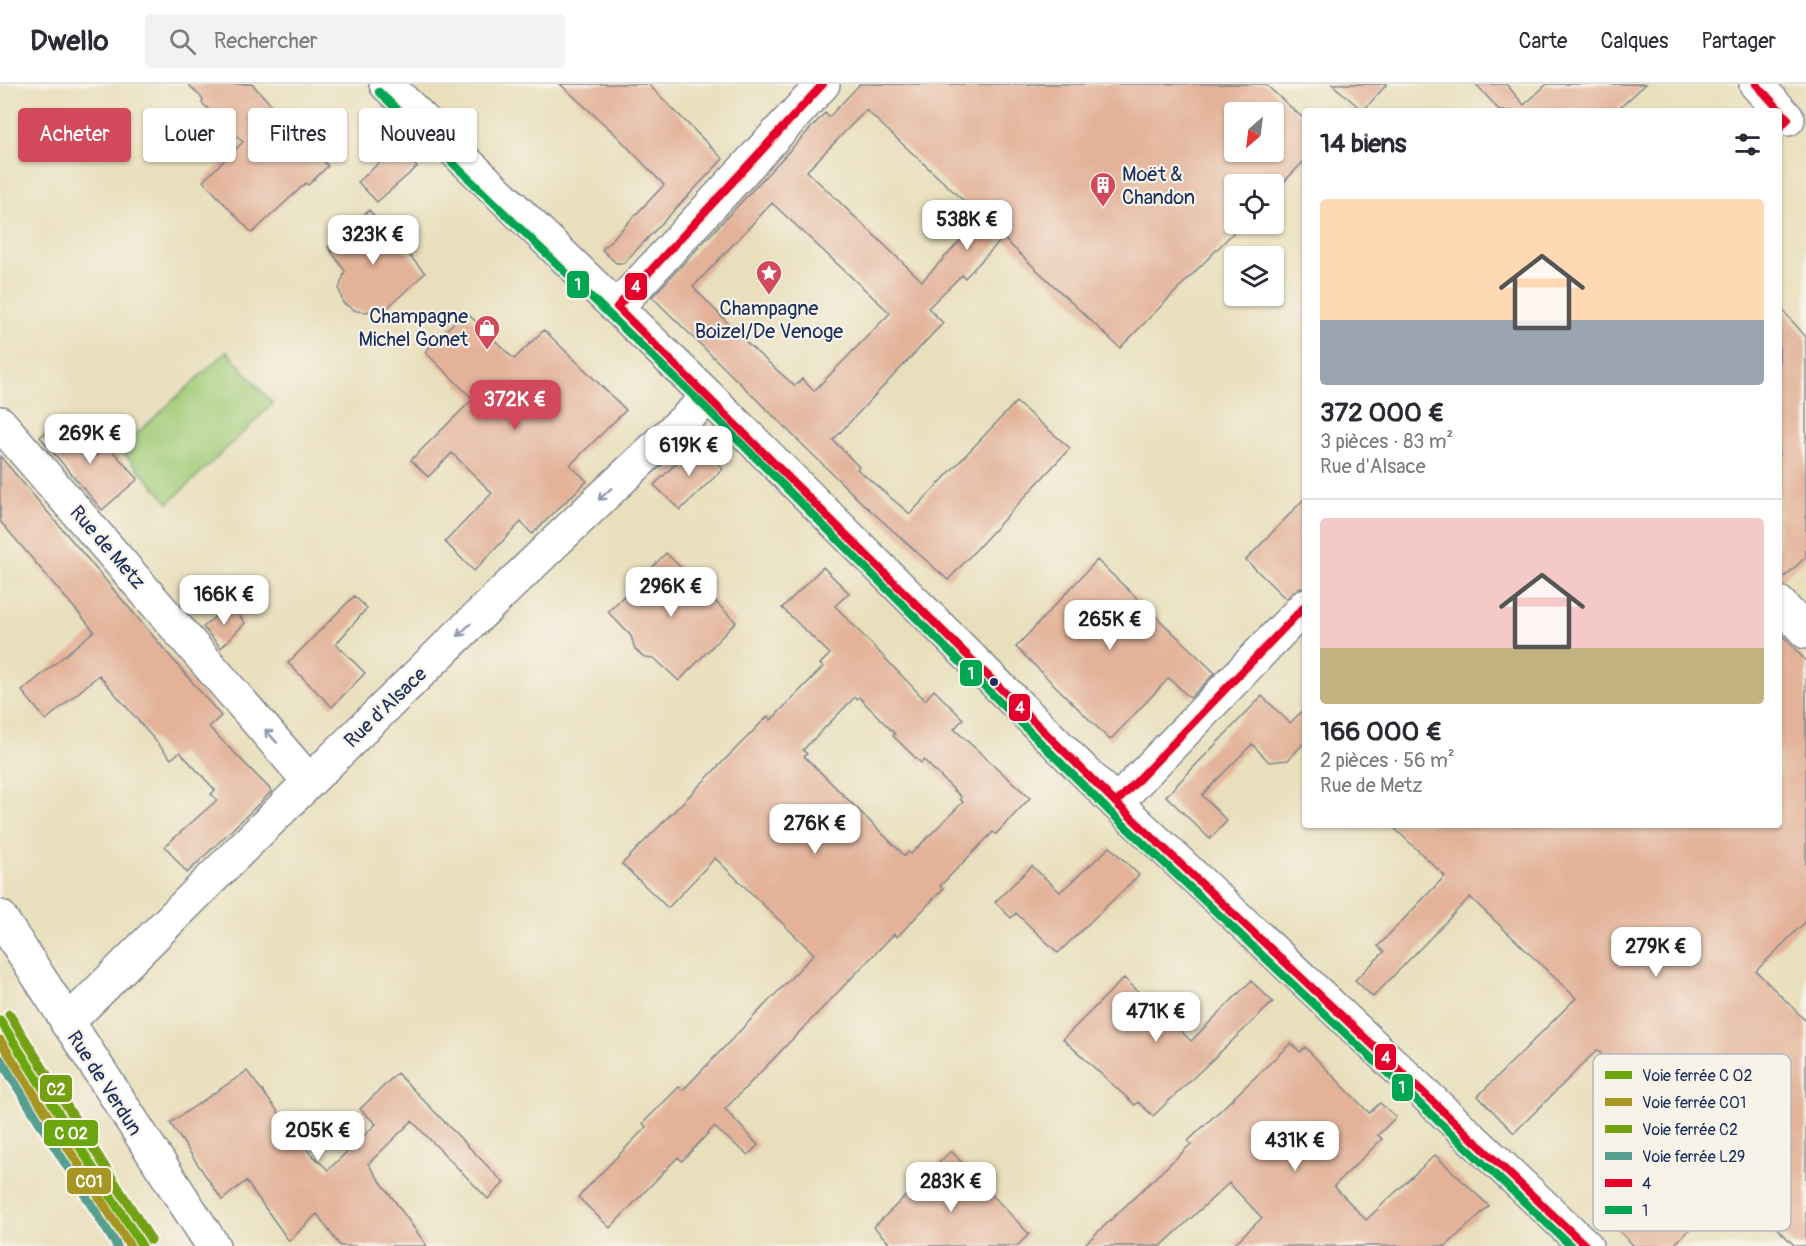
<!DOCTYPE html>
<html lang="fr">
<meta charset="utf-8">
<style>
:root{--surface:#fff;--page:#f2f2f3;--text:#2b2b33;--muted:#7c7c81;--line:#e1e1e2;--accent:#d1495b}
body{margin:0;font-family:Pangolin,sans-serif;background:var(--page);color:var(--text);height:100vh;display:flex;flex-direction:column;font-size:22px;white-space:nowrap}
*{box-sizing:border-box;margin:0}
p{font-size:20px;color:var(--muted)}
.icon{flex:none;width:33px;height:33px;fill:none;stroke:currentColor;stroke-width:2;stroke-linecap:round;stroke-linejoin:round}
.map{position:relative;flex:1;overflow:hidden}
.sheet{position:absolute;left:1302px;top:24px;width:480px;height:720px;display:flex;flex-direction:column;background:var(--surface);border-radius:6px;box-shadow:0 2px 4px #0004}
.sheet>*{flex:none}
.top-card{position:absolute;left:18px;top:24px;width:570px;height:54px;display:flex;gap:12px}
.needle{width:39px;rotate:208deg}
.fabs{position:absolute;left:1224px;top:18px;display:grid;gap:12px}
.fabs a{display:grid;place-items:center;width:60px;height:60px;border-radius:6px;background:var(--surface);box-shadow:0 2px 4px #0004;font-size:30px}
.price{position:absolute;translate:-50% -51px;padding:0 14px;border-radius:12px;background:#fff;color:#222;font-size:20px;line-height:39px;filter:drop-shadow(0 2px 3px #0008)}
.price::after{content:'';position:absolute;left:50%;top:36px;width:18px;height:14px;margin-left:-9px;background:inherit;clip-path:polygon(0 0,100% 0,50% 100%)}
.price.current{background:var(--accent);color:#fff}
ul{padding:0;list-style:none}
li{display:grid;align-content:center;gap:12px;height:318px;padding:0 18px}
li+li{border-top:2px solid var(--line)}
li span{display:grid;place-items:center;height:186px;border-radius:6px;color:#555}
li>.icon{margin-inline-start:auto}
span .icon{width:108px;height:108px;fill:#fffc;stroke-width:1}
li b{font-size:26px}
h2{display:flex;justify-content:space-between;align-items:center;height:72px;padding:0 18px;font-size:26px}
.tag{padding:0 21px;border-radius:6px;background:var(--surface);box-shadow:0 2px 4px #0004;font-size:21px;line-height:54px}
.tag.current{background:var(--accent);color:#fff}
header{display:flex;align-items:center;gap:36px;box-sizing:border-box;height:84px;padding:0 30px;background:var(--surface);border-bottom:2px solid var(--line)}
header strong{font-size:28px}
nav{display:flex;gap:33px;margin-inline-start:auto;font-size:21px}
.search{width:420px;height:54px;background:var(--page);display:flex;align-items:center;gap:15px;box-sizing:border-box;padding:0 21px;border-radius:6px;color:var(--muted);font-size:22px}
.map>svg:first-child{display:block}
.green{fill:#a0cb77;stroke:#5e7d6a;stroke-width:1.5}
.building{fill:#e3b299;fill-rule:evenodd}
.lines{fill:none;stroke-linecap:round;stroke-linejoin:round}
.minor-casing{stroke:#82878d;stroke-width:36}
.major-casing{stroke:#82878d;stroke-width:36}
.minor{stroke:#fff;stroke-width:33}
.major{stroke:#fff;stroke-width:33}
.bus-1-casing{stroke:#f7f3e8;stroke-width:12}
.bus-2-casing{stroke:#f7f3e8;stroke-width:12}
.bus-1{stroke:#e4002b;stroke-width:8}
.bus-2{stroke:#00a651;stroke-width:8}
.rail-1-casing{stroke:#f7f3e8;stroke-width:14}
.rail-2-casing{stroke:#f7f3e8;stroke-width:14}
.rail-3-casing{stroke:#f7f3e8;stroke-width:14}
.rail-4-casing{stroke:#f7f3e8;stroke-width:14}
.rail-1{stroke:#6ba610;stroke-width:9}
.rail-2{stroke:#a79524;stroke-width:9}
.rail-3{stroke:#75a013;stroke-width:9}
.rail-4{stroke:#579e8e;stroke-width:9}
.oneway{stroke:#8d97ae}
.bus-dot{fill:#1b2f5e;stroke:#f7f3e8;stroke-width:2}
.labels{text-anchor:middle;stroke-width:4.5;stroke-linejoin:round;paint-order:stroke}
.poi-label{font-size:20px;fill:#1b2f5e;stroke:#f7f3e8;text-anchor:start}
.street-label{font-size:20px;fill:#1b2f5e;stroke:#f7f3e8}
.key{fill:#f7f3e8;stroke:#b5b8bf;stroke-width:1.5}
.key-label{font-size:16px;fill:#1b2f5e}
.line-badge{stroke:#f7f3e8;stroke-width:2}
.badge-label{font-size:16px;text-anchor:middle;font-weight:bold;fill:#fff}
</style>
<header>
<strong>Dwello</strong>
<div class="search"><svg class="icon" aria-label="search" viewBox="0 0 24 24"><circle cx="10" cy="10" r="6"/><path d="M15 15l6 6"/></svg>Rechercher</div>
<nav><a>Carte</a><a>Calques</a><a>Partager</a></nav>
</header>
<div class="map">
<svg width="1806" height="1162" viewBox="0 0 1806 1162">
<rect width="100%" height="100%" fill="#f7f3e8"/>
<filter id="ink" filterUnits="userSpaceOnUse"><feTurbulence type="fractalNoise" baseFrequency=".0167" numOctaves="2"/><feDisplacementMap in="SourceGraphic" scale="12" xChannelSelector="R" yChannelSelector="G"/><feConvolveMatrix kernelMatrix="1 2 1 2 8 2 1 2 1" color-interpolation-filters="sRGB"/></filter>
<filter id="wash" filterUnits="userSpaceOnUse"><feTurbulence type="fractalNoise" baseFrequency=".008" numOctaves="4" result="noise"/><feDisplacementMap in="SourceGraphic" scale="24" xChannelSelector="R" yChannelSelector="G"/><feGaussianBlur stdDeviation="1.35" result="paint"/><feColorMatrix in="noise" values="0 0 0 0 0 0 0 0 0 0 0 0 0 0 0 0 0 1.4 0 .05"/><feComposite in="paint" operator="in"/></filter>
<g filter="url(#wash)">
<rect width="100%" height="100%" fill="#e9dfbc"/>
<!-- green -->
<path class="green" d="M227,267L273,320L169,419L120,365Z"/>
<g id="blocks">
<!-- building -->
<path class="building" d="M188,0H252L292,43L298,38L317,58L311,64L328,82L308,101L306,99L252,149L203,97L243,58L202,19L203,15Z
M560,0H648L723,75L624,179H616L602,166L664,101L614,49Z
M860,0H1265L1305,36V76L1274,108V100H1234V140H1242L1120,264L1003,154L965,194L962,191L928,224L943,239L833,356L859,383L857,385L910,430L1016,318L1070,364L948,496L860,417L652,213L825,29L829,33ZM866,26L982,134L922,197L807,87ZM1234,28H1274V68H1234ZM772,119L890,229L814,307L802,295L795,302L750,262L693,203Z
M1332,0H1387L1363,27Z
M1476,0H1506L1524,21L1547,0H1646L1616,27H1500Z
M396,63L417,83L377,118L358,98Z
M369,126L425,189L383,228L379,223L367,228L356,227L343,219L339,205L345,187L328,163Z
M1779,222L1806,253V473L1779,498Z
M465,227L514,275L544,246L626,326L570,381L587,397L532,450L521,438L474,487L445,458L492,409L452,369L428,393L411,376L473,315L425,268Z
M62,334L96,372L108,362L138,395L102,426L40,353Z
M697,359L723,385L680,426L654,401Z
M0,372L221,632L209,643L272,707L187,789L165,762L217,716L211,710L215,706L180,668L171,675L99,591L46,636L22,607L94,547L0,437Z
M1305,414V504H1299L1286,515L1246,476Z
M666,469L736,538L679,597L654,574L644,573L635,565L631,552L608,528Z
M1097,476L1215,589L1190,614L1169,594L1110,656L1016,563Z
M823,483L849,509L835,522L925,616L934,606L963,635L954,645L1030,714L996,750L993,748L940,802L943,805L897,853L894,850L725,1025L758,1061L748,1071L714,1043L682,1077L678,1073L610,1144L578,1113L646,1043L643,1039L679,1003L683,1006L814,870L715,774L668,824L622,780L768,632L771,636L823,583L820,580L830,570L782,524ZM855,613L857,615L859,613L895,650L893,652L921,679L924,676L961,713L960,715L963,718L911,770L908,768L905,772L804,672L807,670L803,666Z
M354,512L367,524L336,560L365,589L332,623L288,579Z
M230,520L245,539L221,564L203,543Z
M1779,548L1806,577V837L1756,887L1806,937V1162H1795L1733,1101L1673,1162H1634L1615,1143L1695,1062L1657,1025L1654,1028L1632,1007L1635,1003L1597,966L1514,1049L1478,1012L1576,914L1470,813L1373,913L1355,896L1384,868L1378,862L1445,792L1391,741H1779Z
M1262,612L1290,639L1305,624V658L1288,676L1269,678L1252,660L1202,711L1227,737L1210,755L1166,712Z
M1110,763L1139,791L1058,869L1016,829L1011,834L995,818L1032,782L1060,808Z
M1124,894L1191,957L1251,897L1273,918L1153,1032L1138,1018L1135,1021L1063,955Z
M1291,959L1300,968L1305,963L1369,1029L1380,1019L1396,1033L1378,1051L1382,1055L1334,1102L1366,1136L1435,1071L1489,1122L1446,1162H1232L1262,1134L1229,1099L1161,1162H1083L1191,1060L1188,1057Z
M247,987L308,1067L328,1086L376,1040L360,1025L397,989L504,1099L488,1115L412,1037L368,1080L427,1162H340L317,1130L289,1157L246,1097L222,1116L170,1039Z
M951,1067L1029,1150L1017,1162H892L874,1143Z"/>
</g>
</g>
<g filter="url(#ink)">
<use href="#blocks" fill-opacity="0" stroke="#82878d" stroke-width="1.5"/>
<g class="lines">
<!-- minor casing -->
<g class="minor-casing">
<path id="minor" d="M1756,0L1788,35
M617,223L823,0
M0,339L309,697
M1779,519L1806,548
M1116,719L1305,522
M67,939C278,728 490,516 709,313"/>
</g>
<!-- major casing -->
<g class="major-casing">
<path id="major" d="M386,0L709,313L1116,719L1586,1162
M0,833L213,1162"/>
</g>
<!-- minor -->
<use href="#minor" class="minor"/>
<!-- major -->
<use href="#major" class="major"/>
<!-- bus-1 casing -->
<g class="bus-1-casing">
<path id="bus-1" d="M823,0L617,223L1116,719L1586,1162
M1756,0L1788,35L1779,44
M1116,719L1305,522"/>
</g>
<!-- bus-2 casing -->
<g class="bus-2-casing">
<path id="bus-2" d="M379,8L702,320L1109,727L1571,1162"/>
</g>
<!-- bus-1 -->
<use href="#bus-1" class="bus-1"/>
<!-- bus-2 -->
<use href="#bus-2" class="bus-2"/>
<!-- rail-1 casing -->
<g class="rail-1-casing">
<path id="rail-1" d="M0,936L142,1162"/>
</g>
<!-- rail-2 casing -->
<g class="rail-2-casing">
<path id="rail-2" d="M0,956L130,1162"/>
</g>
<!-- rail-3 casing -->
<g class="rail-3-casing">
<path id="rail-3" d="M9,930L151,1156"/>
</g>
<!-- rail-4 casing -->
<g class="rail-4-casing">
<path id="rail-4" d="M0,975L117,1162"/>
</g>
<!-- rail-1 -->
<use href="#rail-1" class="rail-1"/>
<!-- rail-2 -->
<use href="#rail-2" class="rail-2"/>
<!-- rail-3 -->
<use href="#rail-3" class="rail-3"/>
<!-- rail-4 -->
<use href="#rail-4" class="rail-4"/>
</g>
<!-- one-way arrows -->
<defs><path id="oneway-shaft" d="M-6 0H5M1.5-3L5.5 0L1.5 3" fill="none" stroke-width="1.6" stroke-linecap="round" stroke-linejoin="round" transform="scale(1.5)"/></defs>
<g class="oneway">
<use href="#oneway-shaft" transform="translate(605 410) rotate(137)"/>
<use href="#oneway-shaft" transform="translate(464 546) rotate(136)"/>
<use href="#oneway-shaft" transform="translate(271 652) rotate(-131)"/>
</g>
</g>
<!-- icons -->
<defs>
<g id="building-pin" transform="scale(1.35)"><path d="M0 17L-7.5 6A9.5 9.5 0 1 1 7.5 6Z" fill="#d1495b" stroke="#f7f3e8"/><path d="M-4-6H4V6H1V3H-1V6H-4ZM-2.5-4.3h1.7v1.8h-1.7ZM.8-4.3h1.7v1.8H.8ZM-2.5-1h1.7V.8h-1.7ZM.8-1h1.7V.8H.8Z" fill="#fff"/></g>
<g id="sight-pin" transform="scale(1.35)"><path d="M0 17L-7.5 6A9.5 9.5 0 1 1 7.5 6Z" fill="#d1495b" stroke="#f7f3e8"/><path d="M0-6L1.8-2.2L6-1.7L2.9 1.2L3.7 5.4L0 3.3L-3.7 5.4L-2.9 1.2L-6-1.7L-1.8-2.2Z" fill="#fff"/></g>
<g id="shop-pin" transform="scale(1.35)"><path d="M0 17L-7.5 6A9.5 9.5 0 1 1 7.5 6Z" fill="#d1495b" stroke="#f7f3e8"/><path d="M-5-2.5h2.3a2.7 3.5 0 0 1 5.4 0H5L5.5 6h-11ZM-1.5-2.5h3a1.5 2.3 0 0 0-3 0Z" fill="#fff"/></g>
</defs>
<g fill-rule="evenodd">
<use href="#building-pin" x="1103" y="101"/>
<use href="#sight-pin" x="769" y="189"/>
<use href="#shop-pin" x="487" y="244"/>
</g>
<!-- markers -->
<circle class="bus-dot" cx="994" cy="598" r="5"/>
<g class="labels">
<!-- poi labels -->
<g class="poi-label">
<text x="1122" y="97">Moёt &amp;<tspan x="1122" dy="23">Chandon</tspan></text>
<text x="769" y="231" text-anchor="middle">Champagne<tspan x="769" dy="23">Boizel/De Venoge</tspan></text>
<text x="468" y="239" text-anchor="end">Champagne<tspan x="468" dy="23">Michel Gonet</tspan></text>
</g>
<!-- street labels -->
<g class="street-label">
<text transform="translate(108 463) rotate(49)" y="7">Rue de Metz</text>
<text transform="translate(385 623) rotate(-44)" y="7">Rue d'Alsace</text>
<text transform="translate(105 999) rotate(57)" y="7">Rue de Verdun</text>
</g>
</g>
<!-- legend -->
<rect x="1593" y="970" width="198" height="177" rx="9" class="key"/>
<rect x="1605" y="987" width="27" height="8" fill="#6ba610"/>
<rect x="1605" y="1014" width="27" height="8" fill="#a79524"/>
<rect x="1605" y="1041" width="27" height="8" fill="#75a013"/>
<rect x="1605" y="1068" width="27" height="8" fill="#579e8e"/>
<rect x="1605" y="1095" width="27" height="8" fill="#e4002b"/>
<rect x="1605" y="1122" width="27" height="8" fill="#00a651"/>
<g class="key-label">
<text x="1642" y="997">Voie ferrée C 02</text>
<text x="1642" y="1024">Voie ferrée C01</text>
<text x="1642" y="1051">Voie ferrée C2</text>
<text x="1642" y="1078">Voie ferrée L29</text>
<text x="1642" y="1105">4</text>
<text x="1642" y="1132">1</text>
</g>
<g class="line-badge">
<rect x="566" y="186" width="24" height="29" rx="6" fill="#00a651"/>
<rect x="624" y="188" width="24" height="29" rx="6" fill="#e4002b"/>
<rect x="959" y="575" width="24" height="28" rx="6" fill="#00a651"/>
<rect x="1008" y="609" width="23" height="29" rx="6" fill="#e4002b"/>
<rect x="1374" y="959" width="23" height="28" rx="6" fill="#e4002b"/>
<rect x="1391" y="989" width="23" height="29" rx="6" fill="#00a651"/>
<rect x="39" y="990" width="34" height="29" rx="6" fill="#75a013"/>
<rect x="43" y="1035" width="56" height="28" rx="6" fill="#6ba610"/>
<rect x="66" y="1083" width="46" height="28" rx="6" fill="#a79524"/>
</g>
<g class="badge-label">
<text x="578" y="206">1</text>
<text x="636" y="208">4</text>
<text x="971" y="595">1</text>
<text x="1020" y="629">4</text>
<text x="1386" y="979">4</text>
<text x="1402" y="1009">1</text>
<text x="56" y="1011">C2</text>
<text x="71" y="1055">C 02</text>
<text x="89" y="1103">C01</text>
</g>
</svg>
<div class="fabs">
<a><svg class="needle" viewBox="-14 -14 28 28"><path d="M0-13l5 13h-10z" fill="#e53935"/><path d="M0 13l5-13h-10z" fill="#7c7c81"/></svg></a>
<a><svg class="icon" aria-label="locate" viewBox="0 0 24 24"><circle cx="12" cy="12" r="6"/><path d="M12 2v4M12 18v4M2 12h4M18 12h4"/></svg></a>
<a><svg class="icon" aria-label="layers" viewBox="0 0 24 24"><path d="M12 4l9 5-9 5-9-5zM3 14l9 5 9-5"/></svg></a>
</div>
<b class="price" style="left:967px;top:167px">538K €</b>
<b class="price" style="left:373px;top:182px">323K €</b>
<b class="price current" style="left:515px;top:347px">372K €</b>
<b class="price" style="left:90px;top:381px">269K €</b>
<b class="price" style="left:689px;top:393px">619K €</b>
<b class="price" style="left:671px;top:534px">296K €</b>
<b class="price" style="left:224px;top:542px">166K €</b>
<b class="price" style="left:1110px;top:567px">265K €</b>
<b class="price" style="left:815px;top:771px">276K €</b>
<b class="price" style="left:1656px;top:894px">279K €</b>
<b class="price" style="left:1156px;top:959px">471K €</b>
<b class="price" style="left:318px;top:1078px">205K €</b>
<b class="price" style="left:1295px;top:1088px">431K €</b>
<b class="price" style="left:951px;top:1129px">283K €</b>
<div class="top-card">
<a class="tag current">Acheter</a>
<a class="tag">Louer</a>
<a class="tag">Filtres</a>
<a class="tag">Nouveau</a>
</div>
<section class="sheet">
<h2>14 biens<svg class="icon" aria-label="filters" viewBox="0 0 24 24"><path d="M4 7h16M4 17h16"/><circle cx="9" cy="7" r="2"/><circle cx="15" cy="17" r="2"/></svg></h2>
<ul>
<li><span style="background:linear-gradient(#ffd9b3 65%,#9aa5b1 0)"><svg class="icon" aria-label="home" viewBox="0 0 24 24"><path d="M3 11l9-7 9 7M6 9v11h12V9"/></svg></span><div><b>372 000 €</b><p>3 pièces · 83 m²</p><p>Rue d'Alsace</p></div></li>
<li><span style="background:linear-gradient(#f6c9c9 70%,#c2b280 0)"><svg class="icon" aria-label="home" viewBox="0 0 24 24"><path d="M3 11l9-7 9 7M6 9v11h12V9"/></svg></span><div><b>166 000 €</b><p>2 pièces · 56 m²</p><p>Rue de Metz</p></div></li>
</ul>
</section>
</div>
